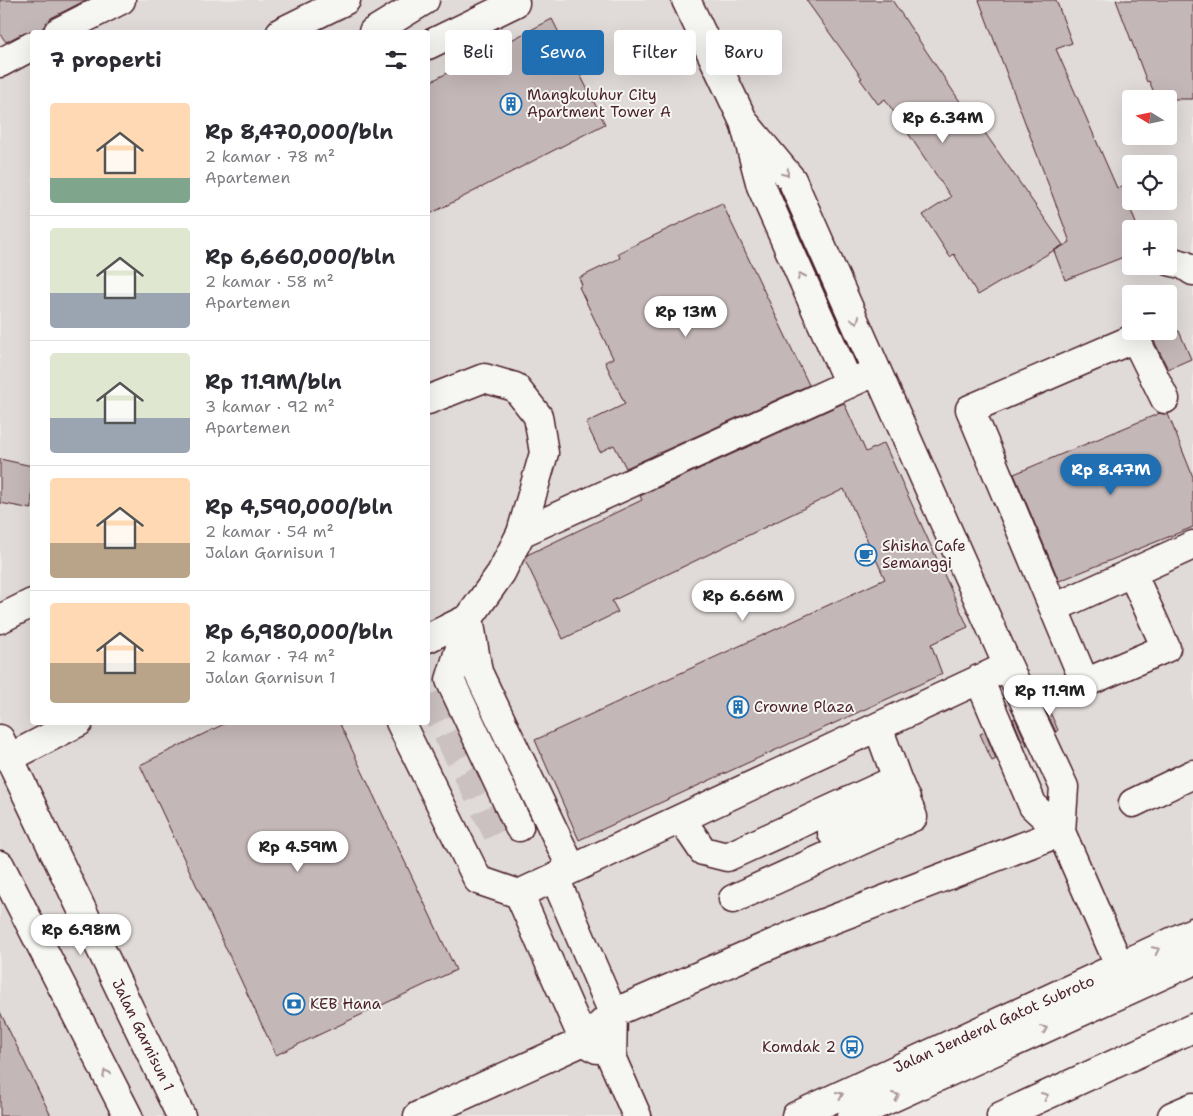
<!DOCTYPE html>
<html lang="id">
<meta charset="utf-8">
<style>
:root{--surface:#fff;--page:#f7f7f7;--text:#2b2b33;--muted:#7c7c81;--line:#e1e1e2;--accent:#1f6fb2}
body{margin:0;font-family:"Shantell Sans",sans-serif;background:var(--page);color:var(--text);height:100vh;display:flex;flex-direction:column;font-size:19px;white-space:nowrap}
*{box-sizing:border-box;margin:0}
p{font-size:16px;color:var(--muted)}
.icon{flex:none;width:28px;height:28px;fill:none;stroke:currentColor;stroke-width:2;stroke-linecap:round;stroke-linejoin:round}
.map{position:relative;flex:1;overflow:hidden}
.side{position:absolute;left:30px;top:30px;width:400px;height:695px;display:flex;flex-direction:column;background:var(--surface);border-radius:5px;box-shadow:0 5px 20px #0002}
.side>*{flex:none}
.hud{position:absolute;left:445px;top:30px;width:475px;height:45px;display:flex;gap:10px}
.needle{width:32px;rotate:280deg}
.controls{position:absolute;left:1122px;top:90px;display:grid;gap:10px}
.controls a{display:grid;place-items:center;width:55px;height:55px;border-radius:5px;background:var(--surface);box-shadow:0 5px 20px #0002;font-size:25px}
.price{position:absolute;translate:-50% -42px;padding:0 11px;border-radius:18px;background:#fff;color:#222;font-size:16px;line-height:32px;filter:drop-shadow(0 1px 2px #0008)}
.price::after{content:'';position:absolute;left:50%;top:30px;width:15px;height:11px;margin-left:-8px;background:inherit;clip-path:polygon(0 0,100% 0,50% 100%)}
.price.active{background:var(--accent);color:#fff}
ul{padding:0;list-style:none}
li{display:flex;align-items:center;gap:15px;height:125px;padding:0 20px}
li+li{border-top:1px solid var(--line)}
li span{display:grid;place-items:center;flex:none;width:140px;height:100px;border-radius:5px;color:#555}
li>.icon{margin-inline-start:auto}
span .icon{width:60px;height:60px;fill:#fffc;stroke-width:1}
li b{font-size:21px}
h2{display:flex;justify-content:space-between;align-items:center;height:60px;padding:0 20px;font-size:21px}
.pill{padding:0 18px;border-radius:5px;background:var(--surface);box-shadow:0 5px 20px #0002;font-size:18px;line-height:45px}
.pill.active{background:var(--accent);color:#fff}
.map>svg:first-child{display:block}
.built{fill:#e0dad8;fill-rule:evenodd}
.building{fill:#c4b7b7;stroke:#4a1f2b}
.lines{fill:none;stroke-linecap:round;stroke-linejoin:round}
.minor-tunnel{stroke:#ccc1c1;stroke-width:28;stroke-dasharray:28 14;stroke-linecap:butt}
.minor-casing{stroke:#4a1f2b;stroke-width:31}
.highway-casing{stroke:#4a1f2b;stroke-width:31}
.minor{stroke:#f6f6f2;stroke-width:28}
.highway{stroke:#f6f6f2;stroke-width:28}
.oneway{stroke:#a99598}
.labels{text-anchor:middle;stroke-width:4;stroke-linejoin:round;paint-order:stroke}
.poi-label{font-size:15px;fill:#4a1f2b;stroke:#f6f6f2;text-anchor:start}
.street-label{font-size:15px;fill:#4a1f2b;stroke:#f6f6f2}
</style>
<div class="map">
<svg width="1193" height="1116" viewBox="0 0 1193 1116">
<rect width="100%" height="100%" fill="#ece9e6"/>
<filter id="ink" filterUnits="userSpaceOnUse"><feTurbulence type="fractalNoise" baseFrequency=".02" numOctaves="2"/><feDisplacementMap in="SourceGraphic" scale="10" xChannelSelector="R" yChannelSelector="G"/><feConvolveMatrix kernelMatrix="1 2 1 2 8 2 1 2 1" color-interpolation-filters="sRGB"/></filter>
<g filter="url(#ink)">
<!-- built -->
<path class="built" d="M0,0H1193V931L795,1116H0ZM32,32H428V722H32ZM1131,99H1169V136H1131ZM1131,164H1169V201H1131ZM1131,229H1169V266H1131ZM1131,294H1169V331H1131Z"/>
<!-- building -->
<path class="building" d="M0,0H86L51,18L39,32H25L6,42L0,34Z
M806,0H892L967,112L969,110L1063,245L978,295L954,254L950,257L923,215L951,197L885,99L878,104L860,79L862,78Z
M979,0H1056L1072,43L1056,49L1117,188L1122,186L1138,229H1131V254L1065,280L1054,251L1070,242Z
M1116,0H1193V99H1157L1149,81L1147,82Z
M552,19L605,124L428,215V83Z
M722,203L809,385L626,468L614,445L600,452L586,423L625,404L605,362L613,358L579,287L582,285L579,278L620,258L618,253Z
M1149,331H1179L1191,359L1168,369Z
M844,403L866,452L884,443L968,627L931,644L942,674L579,840L535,740L885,579L844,489L612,601L618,612L563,639L525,560L527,555L642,500L640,496Z
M1160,413L1168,414L1193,477V527L1059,581L1014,474Z
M0,459L32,466V509L0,503Z
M1046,703L1058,730L1056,732L1043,705Z
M1015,718L1027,745L1024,746L1013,719Z
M228,722H339L456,970L276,1055L140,765Z
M985,732L996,759L992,761L980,734Z
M0,1012L51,1116H0Z"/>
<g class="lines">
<!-- minor-tunnel -->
<path class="minor-tunnel" d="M428,696L499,837"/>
<!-- minor casing -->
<g class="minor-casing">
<path id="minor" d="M686,0L744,122L761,186L849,384
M58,32L121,0
M281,32L346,0
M373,32L425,0
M428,45L515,3L514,0
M0,63L32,46
M1169,261L1184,265L1193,271
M428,400L484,378L515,387L538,416L544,453L521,533L501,573L469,618L428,638
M521,533L866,376
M1132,573L1166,648L1085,683L970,409L1135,338L1165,399
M1054,608L1193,545
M469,618L478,672L572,869
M0,619L32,603
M467,625L450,680L519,827
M1008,666L1064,787L1061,832L1120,967
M400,722L478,880L519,894L1008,666L792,180L744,122
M0,739L181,1116
M9,758L79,722
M1133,803L1193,774
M682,820L703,851L727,857L897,779L878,727
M832,833L906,799
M0,865L128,1116
M555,878L613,1013L612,1059L637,1116
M519,894L584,1041L597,1049
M733,899L913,817L897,779
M418,1116L584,1041L613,1013L800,932L1061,832L1033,806L979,679"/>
</g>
<!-- highway casing -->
<g class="highway-casing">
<path id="highway" d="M796,1116L1193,932
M852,1116L1193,961
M1001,1116L1193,1028
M1172,1116L1193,1107"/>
</g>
<!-- minor -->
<use href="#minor" class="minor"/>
<!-- highway -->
<use href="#highway" class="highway"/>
</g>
<!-- one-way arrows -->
<defs><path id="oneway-chevron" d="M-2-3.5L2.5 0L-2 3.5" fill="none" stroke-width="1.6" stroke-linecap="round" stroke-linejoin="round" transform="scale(1.25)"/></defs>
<g class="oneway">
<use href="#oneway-chevron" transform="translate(786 173) rotate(51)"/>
<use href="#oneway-chevron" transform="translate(801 276) rotate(-114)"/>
<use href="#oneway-chevron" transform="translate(856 320) rotate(66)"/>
<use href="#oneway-chevron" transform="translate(1156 950) rotate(-26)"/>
<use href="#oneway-chevron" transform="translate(1044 1029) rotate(-24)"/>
<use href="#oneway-chevron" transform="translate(106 1073) rotate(-117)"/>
<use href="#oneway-chevron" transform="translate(840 1095) rotate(-25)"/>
<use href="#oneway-chevron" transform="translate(896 1096) rotate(-24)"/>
<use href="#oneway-chevron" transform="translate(1045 1096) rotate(-24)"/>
</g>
</g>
<!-- icons -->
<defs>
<g id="building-ring" transform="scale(1.125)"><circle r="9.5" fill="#f6f6f2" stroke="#1f6fb2" stroke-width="1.5"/><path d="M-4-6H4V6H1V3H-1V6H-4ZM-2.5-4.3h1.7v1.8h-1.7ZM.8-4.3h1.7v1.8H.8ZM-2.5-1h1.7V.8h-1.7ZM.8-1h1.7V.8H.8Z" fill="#1f6fb2"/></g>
<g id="cafe-ring" transform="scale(1.125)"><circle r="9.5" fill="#f6f6f2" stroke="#1f6fb2" stroke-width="1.5"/><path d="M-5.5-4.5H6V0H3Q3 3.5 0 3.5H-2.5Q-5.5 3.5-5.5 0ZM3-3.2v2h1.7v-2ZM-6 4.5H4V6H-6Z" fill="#1f6fb2"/></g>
<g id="bank-ring" transform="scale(1.125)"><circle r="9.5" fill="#f6f6f2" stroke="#1f6fb2" stroke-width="1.5"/><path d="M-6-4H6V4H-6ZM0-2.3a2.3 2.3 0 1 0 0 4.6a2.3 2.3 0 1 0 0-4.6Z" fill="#1f6fb2"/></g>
<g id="bus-ring" transform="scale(1.125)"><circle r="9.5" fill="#f6f6f2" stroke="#1f6fb2" stroke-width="1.5"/><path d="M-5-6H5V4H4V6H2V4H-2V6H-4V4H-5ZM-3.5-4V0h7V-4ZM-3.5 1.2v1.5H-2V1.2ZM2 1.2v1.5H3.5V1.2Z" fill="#1f6fb2"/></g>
</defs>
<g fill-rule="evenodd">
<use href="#building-ring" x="511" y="104"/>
<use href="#cafe-ring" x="866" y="555"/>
<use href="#building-ring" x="738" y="707"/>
<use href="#bank-ring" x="294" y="1004"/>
<use href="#bus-ring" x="852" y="1047"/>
</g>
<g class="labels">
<!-- poi labels -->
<g class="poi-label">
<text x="527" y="100">Mangkuluhur City<tspan x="527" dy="17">Apartment Tower A</tspan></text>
<text x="882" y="551">Shisha Cafe<tspan x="882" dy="17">Semanggi</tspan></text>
<text x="754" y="712">Crowne Plaza</text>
<text x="310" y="1009">KEB Hana</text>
<text x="836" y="1052" text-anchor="end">Komdak 2</text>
</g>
<!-- street labels -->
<g class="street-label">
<text transform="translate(994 1024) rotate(-24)" y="5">Jalan Jenderal Gatot Subroto</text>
<text transform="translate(143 1035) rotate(64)" y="5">Jalan Garnisun 1</text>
</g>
</g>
</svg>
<div class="controls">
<a><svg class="needle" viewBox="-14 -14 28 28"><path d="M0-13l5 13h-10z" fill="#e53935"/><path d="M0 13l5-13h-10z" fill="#7c7c81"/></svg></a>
<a><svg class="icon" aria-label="locate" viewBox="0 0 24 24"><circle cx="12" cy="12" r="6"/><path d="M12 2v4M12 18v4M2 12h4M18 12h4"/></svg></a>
<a>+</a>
<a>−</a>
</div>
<b class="price" style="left:943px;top:144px">Rp 6.34M</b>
<b class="price" style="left:686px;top:338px">Rp 13M</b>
<b class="price active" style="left:1111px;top:496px">Rp 8.47M</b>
<b class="price" style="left:743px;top:622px">Rp 6.66M</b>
<b class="price" style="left:1050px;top:717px">Rp 11.9M</b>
<b class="price" style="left:298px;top:873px">Rp 4.59M</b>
<b class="price" style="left:81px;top:956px">Rp 6.98M</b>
<div class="hud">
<a class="pill">Beli</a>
<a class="pill active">Sewa</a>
<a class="pill">Filter</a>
<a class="pill">Baru</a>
</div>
<section class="side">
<h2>7 properti<svg class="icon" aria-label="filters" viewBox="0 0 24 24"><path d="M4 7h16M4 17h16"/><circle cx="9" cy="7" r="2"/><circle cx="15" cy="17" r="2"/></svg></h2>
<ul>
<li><span style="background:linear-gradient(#ffd9b3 75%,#7fa58c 0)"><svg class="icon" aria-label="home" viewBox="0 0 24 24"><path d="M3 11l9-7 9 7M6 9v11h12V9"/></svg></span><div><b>Rp 8,470,000/bln</b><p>2 kamar · 78 m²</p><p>Apartemen</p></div></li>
<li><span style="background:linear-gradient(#dfe7d0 65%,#9aa5b1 0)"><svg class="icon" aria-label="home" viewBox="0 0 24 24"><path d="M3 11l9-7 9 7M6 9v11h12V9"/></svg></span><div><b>Rp 6,660,000/bln</b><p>2 kamar · 58 m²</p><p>Apartemen</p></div></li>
<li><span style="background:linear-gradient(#dfe7d0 65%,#9aa5b1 0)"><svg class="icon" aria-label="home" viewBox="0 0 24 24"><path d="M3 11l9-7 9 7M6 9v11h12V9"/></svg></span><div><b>Rp 11.9M/bln</b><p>3 kamar · 92 m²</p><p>Apartemen</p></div></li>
<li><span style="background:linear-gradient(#ffd9b3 65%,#b9a48a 0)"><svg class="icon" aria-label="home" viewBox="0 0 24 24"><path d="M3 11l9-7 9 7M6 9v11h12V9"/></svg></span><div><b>Rp 4,590,000/bln</b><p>2 kamar · 54 m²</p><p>Jalan Garnisun 1</p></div></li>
<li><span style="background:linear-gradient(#ffd9b3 60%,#b9a48a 0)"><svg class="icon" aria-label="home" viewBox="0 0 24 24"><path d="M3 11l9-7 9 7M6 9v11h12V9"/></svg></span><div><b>Rp 6,980,000/bln</b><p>2 kamar · 74 m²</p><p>Jalan Garnisun 1</p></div></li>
</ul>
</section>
</div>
